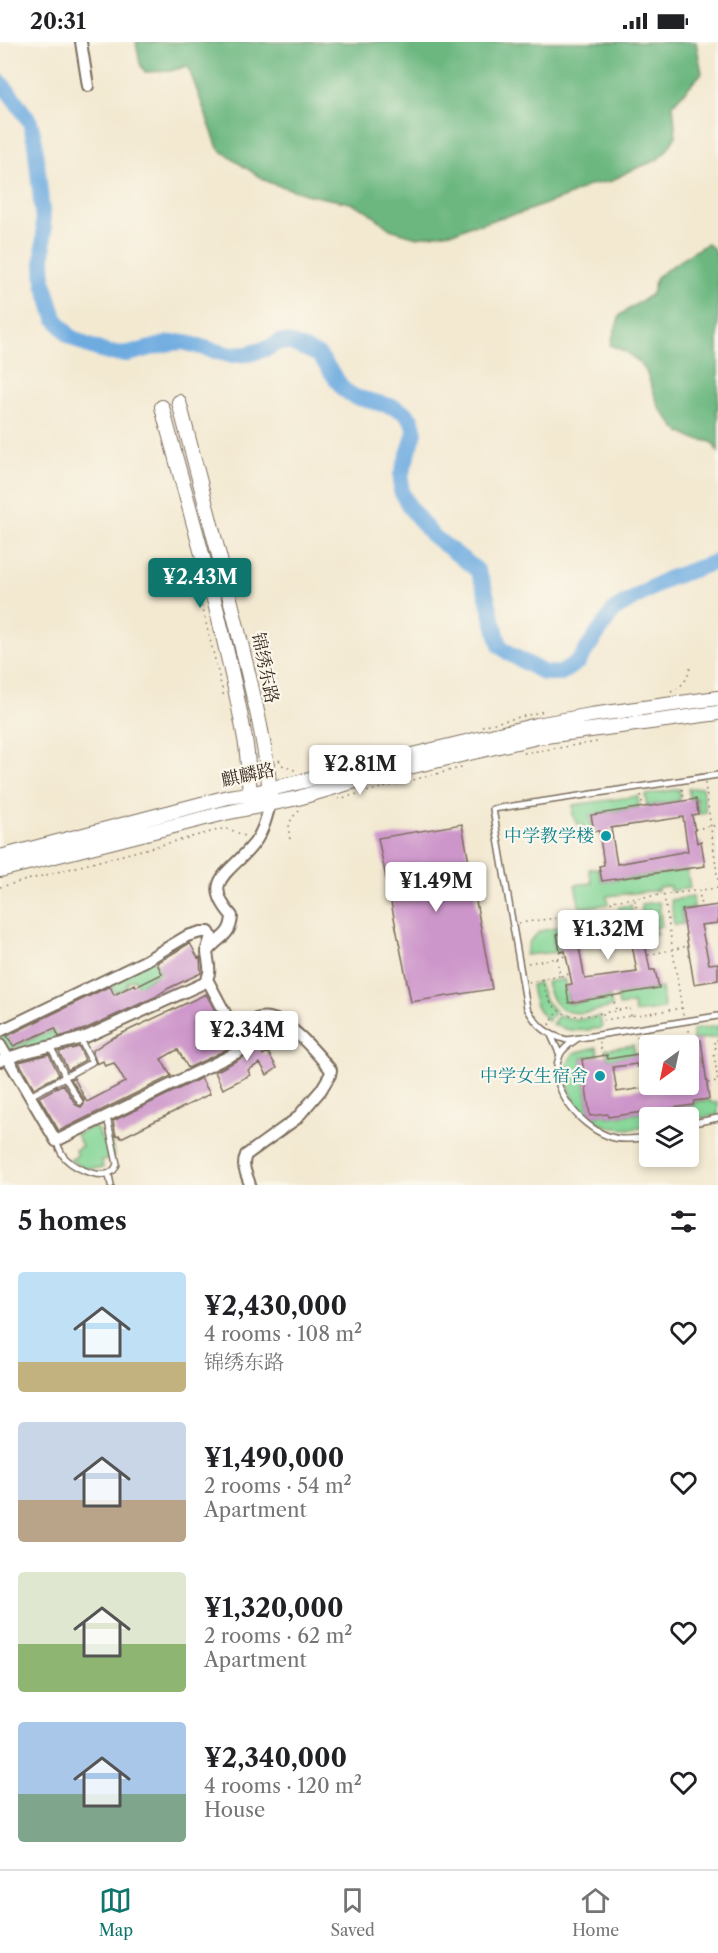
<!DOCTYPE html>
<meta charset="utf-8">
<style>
:root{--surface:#fff;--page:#f6f6f6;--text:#202124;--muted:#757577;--line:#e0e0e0;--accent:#0f766e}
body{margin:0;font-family:"Libre Caslon Text","Noto Serif SC",serif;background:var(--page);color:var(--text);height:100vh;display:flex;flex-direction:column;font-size:22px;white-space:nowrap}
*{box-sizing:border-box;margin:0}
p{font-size:20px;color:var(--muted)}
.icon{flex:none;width:33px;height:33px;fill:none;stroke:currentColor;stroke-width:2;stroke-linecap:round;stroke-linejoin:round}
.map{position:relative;height:1143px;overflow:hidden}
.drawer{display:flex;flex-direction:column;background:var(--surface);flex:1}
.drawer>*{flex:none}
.needle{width:39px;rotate:213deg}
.controls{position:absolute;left:639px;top:993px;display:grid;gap:12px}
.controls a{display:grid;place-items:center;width:60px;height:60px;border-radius:6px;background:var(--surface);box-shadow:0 3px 9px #0003;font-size:30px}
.price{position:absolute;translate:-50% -51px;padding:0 14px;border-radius:6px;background:#fff;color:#222;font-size:20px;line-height:39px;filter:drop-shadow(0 2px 3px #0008)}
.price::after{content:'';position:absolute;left:50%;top:36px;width:18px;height:14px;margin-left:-9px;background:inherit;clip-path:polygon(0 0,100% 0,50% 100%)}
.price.active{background:var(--accent);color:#fff}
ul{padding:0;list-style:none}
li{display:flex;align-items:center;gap:18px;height:150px;padding:0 18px}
li span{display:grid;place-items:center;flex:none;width:168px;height:120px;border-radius:6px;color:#555}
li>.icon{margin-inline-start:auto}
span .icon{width:72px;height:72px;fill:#fffc;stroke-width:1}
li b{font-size:26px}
h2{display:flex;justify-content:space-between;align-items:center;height:72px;padding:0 18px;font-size:26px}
.status{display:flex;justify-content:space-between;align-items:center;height:42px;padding:0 30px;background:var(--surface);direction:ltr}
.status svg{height:16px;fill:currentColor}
.dock{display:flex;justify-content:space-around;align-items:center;height:84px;border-top:2px solid var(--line);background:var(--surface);font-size:16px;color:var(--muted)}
.dock a{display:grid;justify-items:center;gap:3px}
.dock .active{color:var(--accent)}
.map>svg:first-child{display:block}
.green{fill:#85d697;stroke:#60805a;stroke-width:1.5}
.forest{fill:#6cb780;stroke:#54704f;stroke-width:1.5}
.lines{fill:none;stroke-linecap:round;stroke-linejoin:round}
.river{stroke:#6eace0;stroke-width:16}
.building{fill:#cd96ca;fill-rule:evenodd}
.lane-casing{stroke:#7b6d5d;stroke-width:8}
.street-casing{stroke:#7b6d5d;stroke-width:14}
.secondary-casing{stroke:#7b6d5d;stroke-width:16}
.path{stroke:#7b6d5d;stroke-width:1.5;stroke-dasharray:1.5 4.5;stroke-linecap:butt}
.lane{stroke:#fff;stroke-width:5}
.street{stroke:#fff;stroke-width:10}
.secondary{stroke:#fff;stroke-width:14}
.culture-dot{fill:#0f9aa8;stroke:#fbf7ec;stroke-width:2}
.labels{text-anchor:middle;stroke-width:4.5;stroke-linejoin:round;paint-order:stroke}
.street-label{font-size:18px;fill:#3b2a1e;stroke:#fbf7ec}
.culture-label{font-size:18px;fill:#0d838f;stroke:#fbf7ec;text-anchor:end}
</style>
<div class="status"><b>20:31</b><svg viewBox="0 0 49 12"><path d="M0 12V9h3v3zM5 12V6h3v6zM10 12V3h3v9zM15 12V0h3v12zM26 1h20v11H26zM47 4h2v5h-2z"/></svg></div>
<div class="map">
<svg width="718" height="1143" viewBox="0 0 718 1143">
<rect width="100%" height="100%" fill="#fbf7ec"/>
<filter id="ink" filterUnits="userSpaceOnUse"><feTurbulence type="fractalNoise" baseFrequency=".0167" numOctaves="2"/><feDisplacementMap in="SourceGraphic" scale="12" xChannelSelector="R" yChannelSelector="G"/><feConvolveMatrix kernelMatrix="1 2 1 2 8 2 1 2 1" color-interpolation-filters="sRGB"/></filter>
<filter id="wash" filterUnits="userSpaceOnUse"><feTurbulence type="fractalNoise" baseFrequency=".008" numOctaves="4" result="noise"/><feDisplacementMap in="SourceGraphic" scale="24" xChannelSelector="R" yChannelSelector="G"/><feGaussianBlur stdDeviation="1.35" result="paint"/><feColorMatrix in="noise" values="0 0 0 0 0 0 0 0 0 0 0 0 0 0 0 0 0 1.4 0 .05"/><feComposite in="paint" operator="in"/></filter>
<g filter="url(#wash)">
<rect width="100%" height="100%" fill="#f3e9d1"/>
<!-- green -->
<path class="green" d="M702,745L706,771L699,772L697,756L690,757L688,747Z
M679,747L680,758L647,764L645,753Z
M638,754L639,765L590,773L593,793L585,795L583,782H577L573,774V763Z
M598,826L602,840L687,828L690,846L670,849V844L658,845V848L607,854L608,862L580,866L575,843L592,841L589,827Z
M693,855L694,866L682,868L683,882L674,883L671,858Z
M659,860L662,884L656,885L657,892L650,893L647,877H643L641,862Z
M631,863L633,878L556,891L559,910L525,913L529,900L540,889L620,874L619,865Z
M154,917L160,931L138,945L134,937L127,940L128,944L115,951L109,939Z
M564,937L569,962L610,955L612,965C580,972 555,980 546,940Z
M539,941L545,958L555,969L548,979C536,968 533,958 531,943Z
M662,946L664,967L635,971L633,962L619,964L617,953Z
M559,973L576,978L600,974L602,986C583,989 570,991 552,982Z
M718,984V995L693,998V988Z
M54,988L60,1000L7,1010L0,997V991L4,989L13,1005Z
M633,1003L635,1013L608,1017L606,1007Z
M597,1005L598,1013L582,1016L590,1075L606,1072L608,1075L694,1064L695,1060L710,1058L711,1061L718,1060V1073L689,1078L688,1076H650L649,1085C613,1091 577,1083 568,1041C565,1029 566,1021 574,1011Z
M95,1084L104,1101L111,1098L114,1116L102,1118L103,1126H86L70,1118L77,1114L75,1108L82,1104L76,1092Z"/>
<!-- forest -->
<path class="forest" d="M136,0H696L702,31L673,62L676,94L667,108L657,118L627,130L612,139L590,143L568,154L521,171L499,176L482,182L471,183L458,189L417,195L390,187L366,168L350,161L309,153L268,140L235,119L218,106L188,24L170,29L145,30L140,22Z
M708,202L713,206L718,216V367L716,370L718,372V410L712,400L691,396L677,388L659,365L646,329L639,320L624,309L610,303L620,273L652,252L656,235C666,229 699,204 708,202Z"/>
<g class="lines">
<!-- river -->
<path class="river" d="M0,40L12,54L30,80L35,100L44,189L43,221L44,241L55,276L69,294L86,303L108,311L128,312L170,301L183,300L230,313L248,312L268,306L279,300L291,301L319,313L344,348L355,355L394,365L405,371L412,379L415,391L401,433V449L410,466L432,493L477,528L484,544L500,604L510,612L544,631H561L578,620L614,568L667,537L718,519"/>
</g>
<g id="blocks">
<!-- building -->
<path class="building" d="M696,757L698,772L692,773L697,801L701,799L705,824L602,839L599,824L604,823L599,789H594L591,773ZM683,775L688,809L617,822L611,786Z
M462,782L492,947L411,960L378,796Z
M718,863V881L701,883L709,922L718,921V938L694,942L682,868Z
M647,877L649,896L644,897L650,928H655L659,946L569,961L566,943L572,942L565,909L560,910L557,892ZM631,897L637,930L585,937L579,905Z
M190,901L198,916L200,915L201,931L167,947L155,955L85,987L59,995L55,986L13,1004L7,994L110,944L114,953L135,942L136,945L162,932L157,921Z
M206,952L234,1004L188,1026L178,1008L175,1009L161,1017L171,1034L59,1089L39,1055L63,1042L76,1063L81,1065L84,1062V1058L71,1037L74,1036L87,1060L125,1040L114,1021L105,1024L103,1019L97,1022L92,1009L110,997Z
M260,984L265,994L255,999L263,1013L268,1010L277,1026L267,1033L260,1021L248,1028L250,1033L223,1047L215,1030L247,1013L250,1004L244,992Z
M701,998L709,1057L694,1059L693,1063L608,1075L607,1072L590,1074L582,1017L607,1013L608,1017L650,1010V1023L637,1025V1022L613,1025L617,1050L671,1042H688V1000Z
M79,1005L85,1018L68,1028L59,1010Z
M49,1012L59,1033L34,1046L19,1020Z
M201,1036L210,1052L129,1092L121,1096L119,1093L116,1094L113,1079Z"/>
</g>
</g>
<g filter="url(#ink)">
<use href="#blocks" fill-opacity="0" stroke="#7b6d5d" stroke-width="1.5"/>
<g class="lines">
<!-- lane casing -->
<g class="lane-casing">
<path id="lane" d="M718,733L493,767L527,966C537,984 547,993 567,998L718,974
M551,993L560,1013
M577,997C571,1001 563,1006 560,1013C546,1045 580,1084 608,1094C620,1099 637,1097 650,1094
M50,1004L63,1029L64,1034L80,1060
M30,1054L92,1020L80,997
M688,1082L718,1076
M56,1099C59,1105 61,1112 65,1116C76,1128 111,1143 117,1122L107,1075
M109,1133L111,1143"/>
</g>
<!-- street casing -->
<g class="street-casing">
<path id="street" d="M81,0L88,44
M0,989L145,919L187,894L201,890H209L211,894L207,907
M235,989C241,985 248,979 256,977C283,967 316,1011 331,1028L330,1033L321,1048L296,1077L246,1113C241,1125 247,1132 250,1143
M0,1003L56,1099L242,1008L243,1005L207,937
M0,1019C29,1007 59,1004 88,994L204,941C213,931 208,921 207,910C218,895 231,895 232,874C201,839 229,832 251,805C262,793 266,778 270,762"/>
</g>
<!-- secondary casing -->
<g class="secondary-casing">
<path id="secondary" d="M179,360C201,445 224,529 244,614C255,660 267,707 270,754
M162,365C191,475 225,585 245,697C249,718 248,739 251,761
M0,815L228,755L250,752L537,683L591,673L718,656
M0,828L225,771L298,756L379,732L538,695L718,671"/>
</g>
<!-- path -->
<path class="path" d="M192,523L224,655
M671,650C681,645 688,638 690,626
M482,684L545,669
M524,711L597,700
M279,718L282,723L297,729
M705,741L718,839
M682,747L684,758
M641,753L643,764
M338,757L464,725
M695,787L718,783
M290,797C287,783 290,775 302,767
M0,845L222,787H229L245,794
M699,848L701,865
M664,853L683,973
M635,858L638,878
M519,881L613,868L611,859L718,846
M648,913L688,904
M557,916L565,914
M528,921L557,916L560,934L529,940
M561,934L569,932
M542,937C550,974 568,978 602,971
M613,954L616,968
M631,974L630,966L603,971L604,978L682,966
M549,983L558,970
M689,988L690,999
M647,993L650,1007
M637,994L639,1010
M718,998H714L715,1006L718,1005
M600,1000L602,1013
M708,1041L718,1040L714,1012H718"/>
<!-- lane -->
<use href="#lane" class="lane"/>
<!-- street -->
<use href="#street" class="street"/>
<!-- secondary -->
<use href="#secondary" class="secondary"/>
</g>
</g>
<!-- markers -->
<g class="culture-dot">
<circle cx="606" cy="794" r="6"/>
<circle cx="600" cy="1034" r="6"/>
</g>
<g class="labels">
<!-- street labels -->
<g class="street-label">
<text transform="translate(265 626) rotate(78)" y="6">锦绣东路</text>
<text transform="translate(248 733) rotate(-12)" y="6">麒麟路</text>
</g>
<!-- culture labels -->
<g class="culture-label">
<text x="594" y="800">中学教学楼</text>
<text x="588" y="1040">中学女生宿舍</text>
</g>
</g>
</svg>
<div class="controls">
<a><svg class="needle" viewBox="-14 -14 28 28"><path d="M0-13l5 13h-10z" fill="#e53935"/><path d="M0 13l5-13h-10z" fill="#757577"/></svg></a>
<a><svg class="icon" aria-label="layers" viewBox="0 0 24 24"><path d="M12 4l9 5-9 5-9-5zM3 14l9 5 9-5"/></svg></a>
</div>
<b class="price active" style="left:200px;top:567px">¥2.43M</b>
<b class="price" style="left:360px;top:754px">¥2.81M</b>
<b class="price" style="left:436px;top:871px">¥1.49M</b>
<b class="price" style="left:608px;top:919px">¥1.32M</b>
<b class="price" style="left:247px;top:1020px">¥2.34M</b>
</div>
<section class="drawer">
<h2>5 homes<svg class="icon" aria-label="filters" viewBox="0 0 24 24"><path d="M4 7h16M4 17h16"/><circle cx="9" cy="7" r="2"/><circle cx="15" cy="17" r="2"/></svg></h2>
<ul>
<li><span style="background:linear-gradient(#bfe0f5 75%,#c2b280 0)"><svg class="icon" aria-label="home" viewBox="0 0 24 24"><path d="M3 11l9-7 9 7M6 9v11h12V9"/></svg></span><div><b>¥2,430,000</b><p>4 rooms · 108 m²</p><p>锦绣东路</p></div><svg class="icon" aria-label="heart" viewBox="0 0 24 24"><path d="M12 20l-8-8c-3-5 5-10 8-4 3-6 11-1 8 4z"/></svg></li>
<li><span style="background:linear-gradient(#c9d6e8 65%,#b9a48a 0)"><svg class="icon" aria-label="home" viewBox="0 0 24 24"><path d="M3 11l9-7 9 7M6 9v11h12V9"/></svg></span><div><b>¥1,490,000</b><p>2 rooms · 54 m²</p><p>Apartment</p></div><svg class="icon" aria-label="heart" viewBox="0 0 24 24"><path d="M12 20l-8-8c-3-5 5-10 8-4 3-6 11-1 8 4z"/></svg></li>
<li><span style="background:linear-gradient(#dfe7d0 60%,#8fb573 0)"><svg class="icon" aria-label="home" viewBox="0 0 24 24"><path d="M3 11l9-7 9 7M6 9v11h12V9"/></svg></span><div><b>¥1,320,000</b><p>2 rooms · 62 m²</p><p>Apartment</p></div><svg class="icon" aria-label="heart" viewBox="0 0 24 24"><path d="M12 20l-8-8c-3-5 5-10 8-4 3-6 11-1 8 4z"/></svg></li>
<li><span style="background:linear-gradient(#a9c7e8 60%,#7fa58c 0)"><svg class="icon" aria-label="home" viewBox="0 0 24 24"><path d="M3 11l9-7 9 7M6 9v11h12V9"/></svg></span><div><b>¥2,340,000</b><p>4 rooms · 120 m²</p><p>House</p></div><svg class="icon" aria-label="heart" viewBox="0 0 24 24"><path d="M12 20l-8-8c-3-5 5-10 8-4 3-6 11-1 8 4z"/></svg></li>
</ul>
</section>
<nav class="dock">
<a class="active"><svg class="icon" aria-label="map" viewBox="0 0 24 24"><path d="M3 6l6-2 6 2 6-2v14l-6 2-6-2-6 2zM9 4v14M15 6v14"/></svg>Map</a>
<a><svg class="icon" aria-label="saved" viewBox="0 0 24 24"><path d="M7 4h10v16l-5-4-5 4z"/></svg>Saved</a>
<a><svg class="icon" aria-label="home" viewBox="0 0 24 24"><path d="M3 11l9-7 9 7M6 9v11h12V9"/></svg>Home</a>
</nav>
